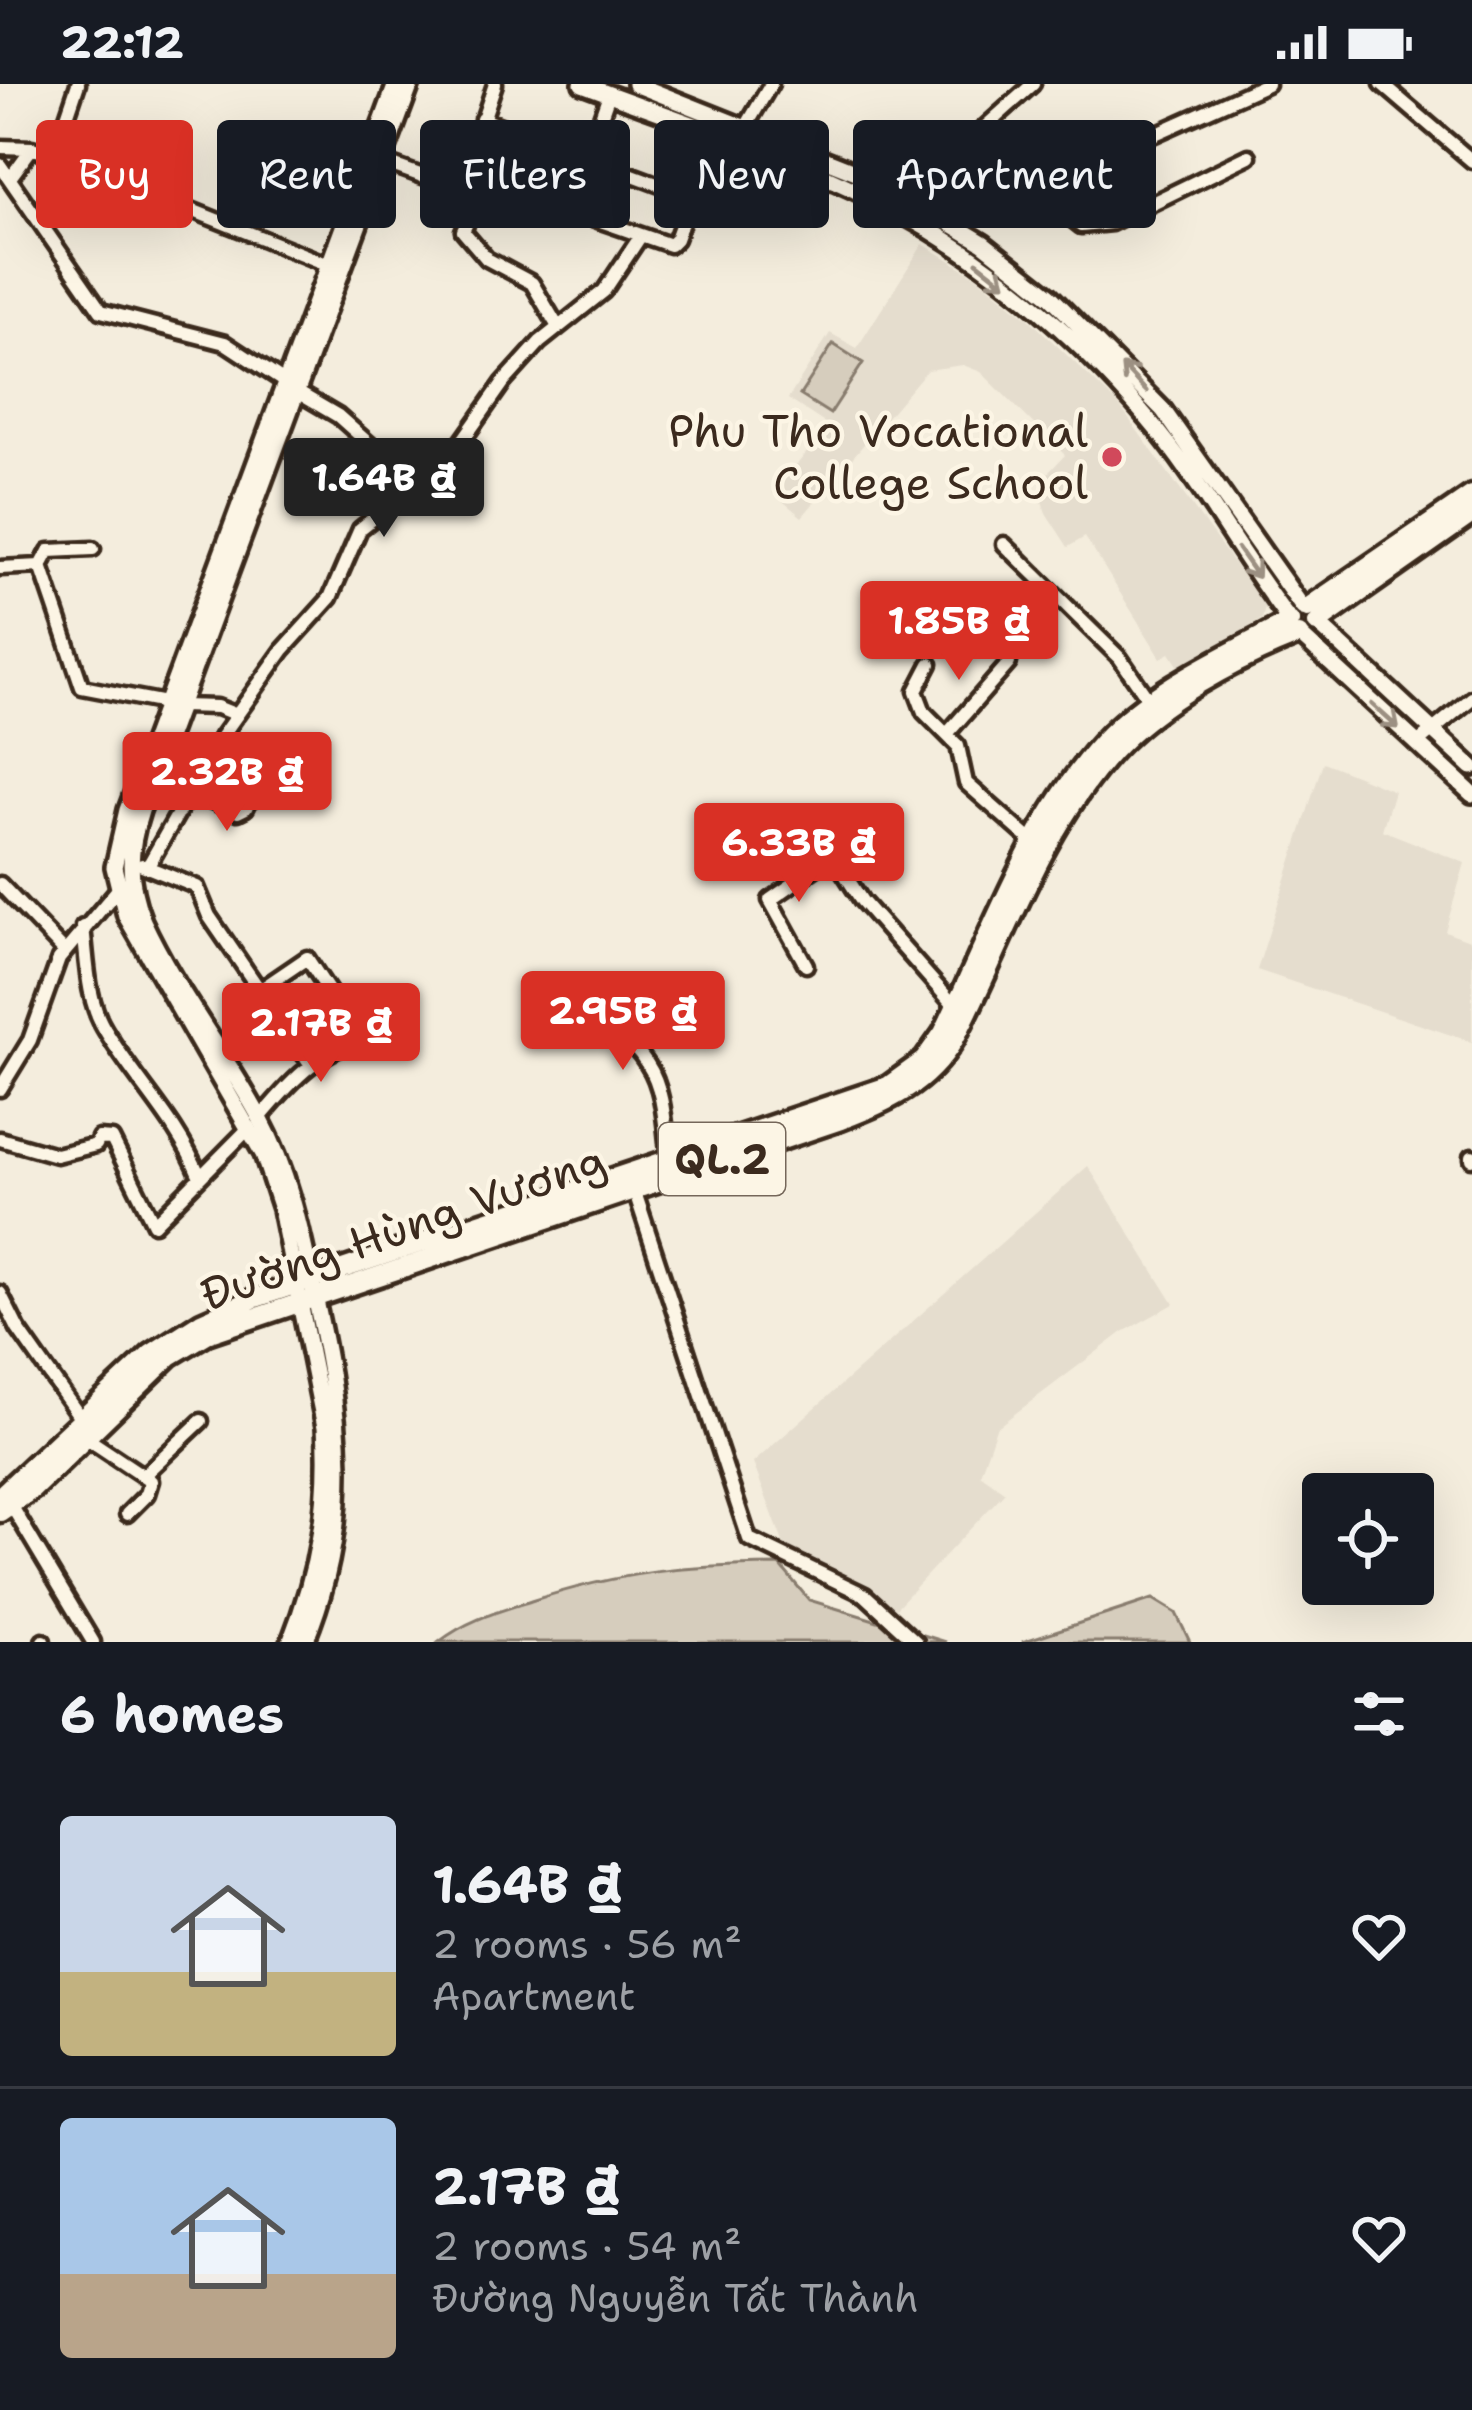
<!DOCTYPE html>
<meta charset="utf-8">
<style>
:root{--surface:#171b24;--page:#20242c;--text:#f1f3f6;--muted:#9ea1a6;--line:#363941;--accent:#d93025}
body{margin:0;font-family:"Shantell Sans",sans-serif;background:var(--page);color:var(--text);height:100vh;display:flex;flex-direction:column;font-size:45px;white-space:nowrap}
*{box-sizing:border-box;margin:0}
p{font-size:39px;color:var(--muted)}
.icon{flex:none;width:66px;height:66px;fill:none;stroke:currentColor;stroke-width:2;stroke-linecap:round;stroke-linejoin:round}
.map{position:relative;height:1558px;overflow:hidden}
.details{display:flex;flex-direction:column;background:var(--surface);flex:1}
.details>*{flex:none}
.hud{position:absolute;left:36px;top:36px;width:1401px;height:108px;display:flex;gap:24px}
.controls{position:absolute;left:1302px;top:1389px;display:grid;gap:24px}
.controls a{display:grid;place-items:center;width:132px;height:132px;border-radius:12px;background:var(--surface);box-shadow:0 12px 48px #0002;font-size:60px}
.price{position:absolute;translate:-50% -102px;padding:0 27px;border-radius:12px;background:var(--accent);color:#fff;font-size:39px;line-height:78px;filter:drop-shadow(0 3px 6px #0008)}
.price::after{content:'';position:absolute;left:50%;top:72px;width:36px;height:27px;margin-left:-18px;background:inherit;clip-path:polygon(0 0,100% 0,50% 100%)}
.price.current{background:#222;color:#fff}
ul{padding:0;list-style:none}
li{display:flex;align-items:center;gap:36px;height:300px;padding:0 60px}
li+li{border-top:3px solid var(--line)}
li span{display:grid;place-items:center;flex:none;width:336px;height:240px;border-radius:12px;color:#555}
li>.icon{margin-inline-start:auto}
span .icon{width:144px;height:144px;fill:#fffc;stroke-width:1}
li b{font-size:51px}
h2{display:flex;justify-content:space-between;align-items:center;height:144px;padding:0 60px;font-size:51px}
.tag{padding:0 42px;border-radius:12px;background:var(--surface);box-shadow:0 12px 48px #0002;font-size:42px;line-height:108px}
.tag.current{background:var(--accent);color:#fff}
.status{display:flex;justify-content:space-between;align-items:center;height:84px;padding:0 60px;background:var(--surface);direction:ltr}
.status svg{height:33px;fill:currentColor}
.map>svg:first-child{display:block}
.built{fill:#e5ddce}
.green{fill:#d6cdbd;stroke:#887c6e;stroke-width:3}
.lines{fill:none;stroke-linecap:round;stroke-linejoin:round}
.minor-casing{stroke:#3b2a1e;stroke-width:21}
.major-casing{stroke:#3b2a1e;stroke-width:24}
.highway-casing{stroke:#3b2a1e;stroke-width:27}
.minor{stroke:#fcf5e5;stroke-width:12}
.major{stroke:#fcf5e5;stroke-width:15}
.highway{stroke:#fcf5e5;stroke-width:18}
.oneway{stroke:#9c9082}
.poi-dot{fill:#d1495b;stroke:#fcf5e5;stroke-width:4.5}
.labels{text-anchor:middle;stroke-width:9;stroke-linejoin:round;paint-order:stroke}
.shield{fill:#fcf5e5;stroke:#75675a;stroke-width:3}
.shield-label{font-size:42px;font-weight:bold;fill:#3b2a1e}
.poi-label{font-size:45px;fill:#3b2a1e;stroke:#fcf5e5;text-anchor:end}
.street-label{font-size:45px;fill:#3b2a1e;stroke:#fcf5e5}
</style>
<div class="status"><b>22:12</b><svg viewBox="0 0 49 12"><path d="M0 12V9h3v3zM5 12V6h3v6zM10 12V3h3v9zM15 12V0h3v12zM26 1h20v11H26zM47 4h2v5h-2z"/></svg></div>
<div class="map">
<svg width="1472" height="1558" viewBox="0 0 1472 1558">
<rect width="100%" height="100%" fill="#f4eddd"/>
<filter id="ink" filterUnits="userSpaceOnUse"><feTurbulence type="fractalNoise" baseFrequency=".00833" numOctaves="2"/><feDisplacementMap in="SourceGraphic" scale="24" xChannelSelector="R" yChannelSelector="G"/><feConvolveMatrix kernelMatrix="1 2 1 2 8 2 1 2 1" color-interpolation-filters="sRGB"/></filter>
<g filter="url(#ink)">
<!-- built -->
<path class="built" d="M923,160L977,193L1028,234L1118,320L1259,514L1265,523L1262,535L1181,586L1170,569L1161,574L1085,453L1068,463L1046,429L1042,417L1048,389L1065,371L981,288L963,281L927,286L802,433L773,409L829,342L788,315L830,249L857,264Z
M1323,678L1394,707L1382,746L1465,779L1445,847L1472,857V958L1257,886Z
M1088,1082L1174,1220L1123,1248L996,1344L980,1390L1005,1408L896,1524L786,1466L753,1379Z"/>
<!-- green -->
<path class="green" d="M833,260L863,279L830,330L800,311Z
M780,1481L809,1516L946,1558H439C467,1536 497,1528 531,1517C623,1487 684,1482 780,1481Z
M1153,1515L1176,1529L1190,1558H1022Z"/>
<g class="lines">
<!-- minor casing -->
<g class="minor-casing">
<path id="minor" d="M1382,0L1472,77
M482,35L692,113
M992,37L1047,115L1081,142L1111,139L1249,72
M741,51L771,0
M0,63L32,64L54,71L329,181
M54,71L78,0
M1108,71L1267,0
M381,77L439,98L465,90L670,161L676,155L715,48
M0,81L101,227L225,259L286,299
M465,90L495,0
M10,94L32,64
M908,112L1033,0
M568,128L609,10
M466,141L463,147L487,175L532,199L558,243
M297,308L338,332L414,400
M1004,460L1120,574L1151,619
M93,465L49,467L41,482L82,603L181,622L217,623L237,631
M0,484L41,482
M930,580L916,607L924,628L958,662L966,699L1035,760
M947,650L1009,579
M1416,660L1472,614
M191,708L238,728L246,724L256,703L278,711
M142,781L197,803L209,832L309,978
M148,782L222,652L283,566L330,514L360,445L451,373L503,299L540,258L604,207L640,153
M0,800L64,867
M83,843C87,876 87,916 104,944C134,996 177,1036 200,1093
M806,881L770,816L833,772L862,817L959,927
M260,906L307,874L361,956
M558,909C590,921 630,952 648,981C665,1006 665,1047 669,1076
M0,1005L30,956L59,875L118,805
M260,1034C294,993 321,964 375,953
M0,1055L56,1071L96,1061L99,1054L112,1055L154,1140L250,1043
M1472,1072V1075
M633,1102L749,1455L865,1511L916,1558
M0,1209L18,1245L82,1336
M85,1353L151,1397L147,1410L127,1430
M145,1390L201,1337
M8,1416L93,1558
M43,1557V1558"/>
</g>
<!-- major casing -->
<g class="major-casing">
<path id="major" d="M582,0C681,37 784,70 879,118C980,168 1075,249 1148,335C1201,397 1240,472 1290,537
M635,0L884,99L983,159L1050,212L1163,326L1303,524
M1317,539L1472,683
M1300,551L1472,710
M290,1558C318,1487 330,1419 325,1343L281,1125L263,1070L126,832L114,783L127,726L396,0
M305,1558C357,1433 341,1327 312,1199C300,1142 288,1086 260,1034C224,967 175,906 143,837C127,797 128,767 141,727L411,0"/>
</g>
<!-- highway casing -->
<g class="highway-casing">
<path id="highway" d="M1307,524L1472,411
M1317,539L1472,430
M0,1412L151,1270L201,1238L253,1215L888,1002L924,976L943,949C991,851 1029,739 1103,657C1152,604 1227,571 1290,537
M0,1428L33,1405L170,1272L207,1250L841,1036C889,1017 926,1002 954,956C1004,861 1039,748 1113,667C1160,616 1235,576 1299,551"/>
</g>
<!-- minor -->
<use href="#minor" class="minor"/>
<!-- major -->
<use href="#major" class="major"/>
<!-- highway -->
<use href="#highway" class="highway"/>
</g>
<!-- one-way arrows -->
<defs><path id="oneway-shaft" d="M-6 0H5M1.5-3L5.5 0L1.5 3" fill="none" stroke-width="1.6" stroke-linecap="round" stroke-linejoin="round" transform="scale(3)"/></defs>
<g class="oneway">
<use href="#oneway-shaft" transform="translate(991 189) rotate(38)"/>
<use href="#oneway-shaft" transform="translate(1134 294) rotate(-133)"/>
<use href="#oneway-shaft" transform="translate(1248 479) rotate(55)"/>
<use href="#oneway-shaft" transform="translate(1385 632) rotate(42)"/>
</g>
</g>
<!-- markers -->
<circle class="poi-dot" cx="1112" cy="373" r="12"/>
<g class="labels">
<!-- shield labels -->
<rect class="shield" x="659" y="1039" width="126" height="72" rx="9"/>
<g class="shield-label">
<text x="722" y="1090">QL.2</text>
</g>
<!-- poi labels -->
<g class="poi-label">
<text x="1088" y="363">Phu Tho Vocational<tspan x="1088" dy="52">College School</tspan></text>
</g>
<!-- street labels -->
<g class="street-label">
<text transform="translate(403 1143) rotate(-19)" y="16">Đường Hùng Vương</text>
</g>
</g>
</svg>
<div class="controls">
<a><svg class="icon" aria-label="locate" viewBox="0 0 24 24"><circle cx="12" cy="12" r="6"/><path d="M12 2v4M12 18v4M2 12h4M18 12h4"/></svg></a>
</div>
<b class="price current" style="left:384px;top:456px">1.64B ₫</b>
<b class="price" style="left:959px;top:599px">1.85B ₫</b>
<b class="price" style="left:227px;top:750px">2.32B ₫</b>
<b class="price" style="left:799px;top:821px">6.33B ₫</b>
<b class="price" style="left:623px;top:989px">2.95B ₫</b>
<b class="price" style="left:321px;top:1001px">2.17B ₫</b>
<div class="hud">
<a class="tag current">Buy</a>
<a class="tag">Rent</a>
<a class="tag">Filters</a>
<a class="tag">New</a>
<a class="tag">Apartment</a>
</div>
</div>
<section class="details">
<h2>6 homes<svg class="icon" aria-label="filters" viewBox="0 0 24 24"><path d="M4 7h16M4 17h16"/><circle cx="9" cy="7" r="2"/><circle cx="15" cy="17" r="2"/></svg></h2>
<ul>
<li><span style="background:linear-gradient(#c9d6e8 65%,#c2b280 0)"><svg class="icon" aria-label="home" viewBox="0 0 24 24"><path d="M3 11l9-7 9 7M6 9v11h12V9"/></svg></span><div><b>1.64B ₫</b><p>2 rooms · 56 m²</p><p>Apartment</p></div><svg class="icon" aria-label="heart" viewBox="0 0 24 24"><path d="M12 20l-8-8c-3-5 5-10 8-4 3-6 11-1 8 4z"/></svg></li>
<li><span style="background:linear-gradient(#a9c7e8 65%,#b9a48a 0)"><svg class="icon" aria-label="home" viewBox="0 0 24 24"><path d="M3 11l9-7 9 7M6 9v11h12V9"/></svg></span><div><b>2.17B ₫</b><p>2 rooms · 54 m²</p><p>Đường Nguyễn Tất Thành</p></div><svg class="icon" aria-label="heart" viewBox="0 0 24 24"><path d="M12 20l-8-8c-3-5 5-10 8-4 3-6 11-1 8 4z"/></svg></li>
</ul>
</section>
